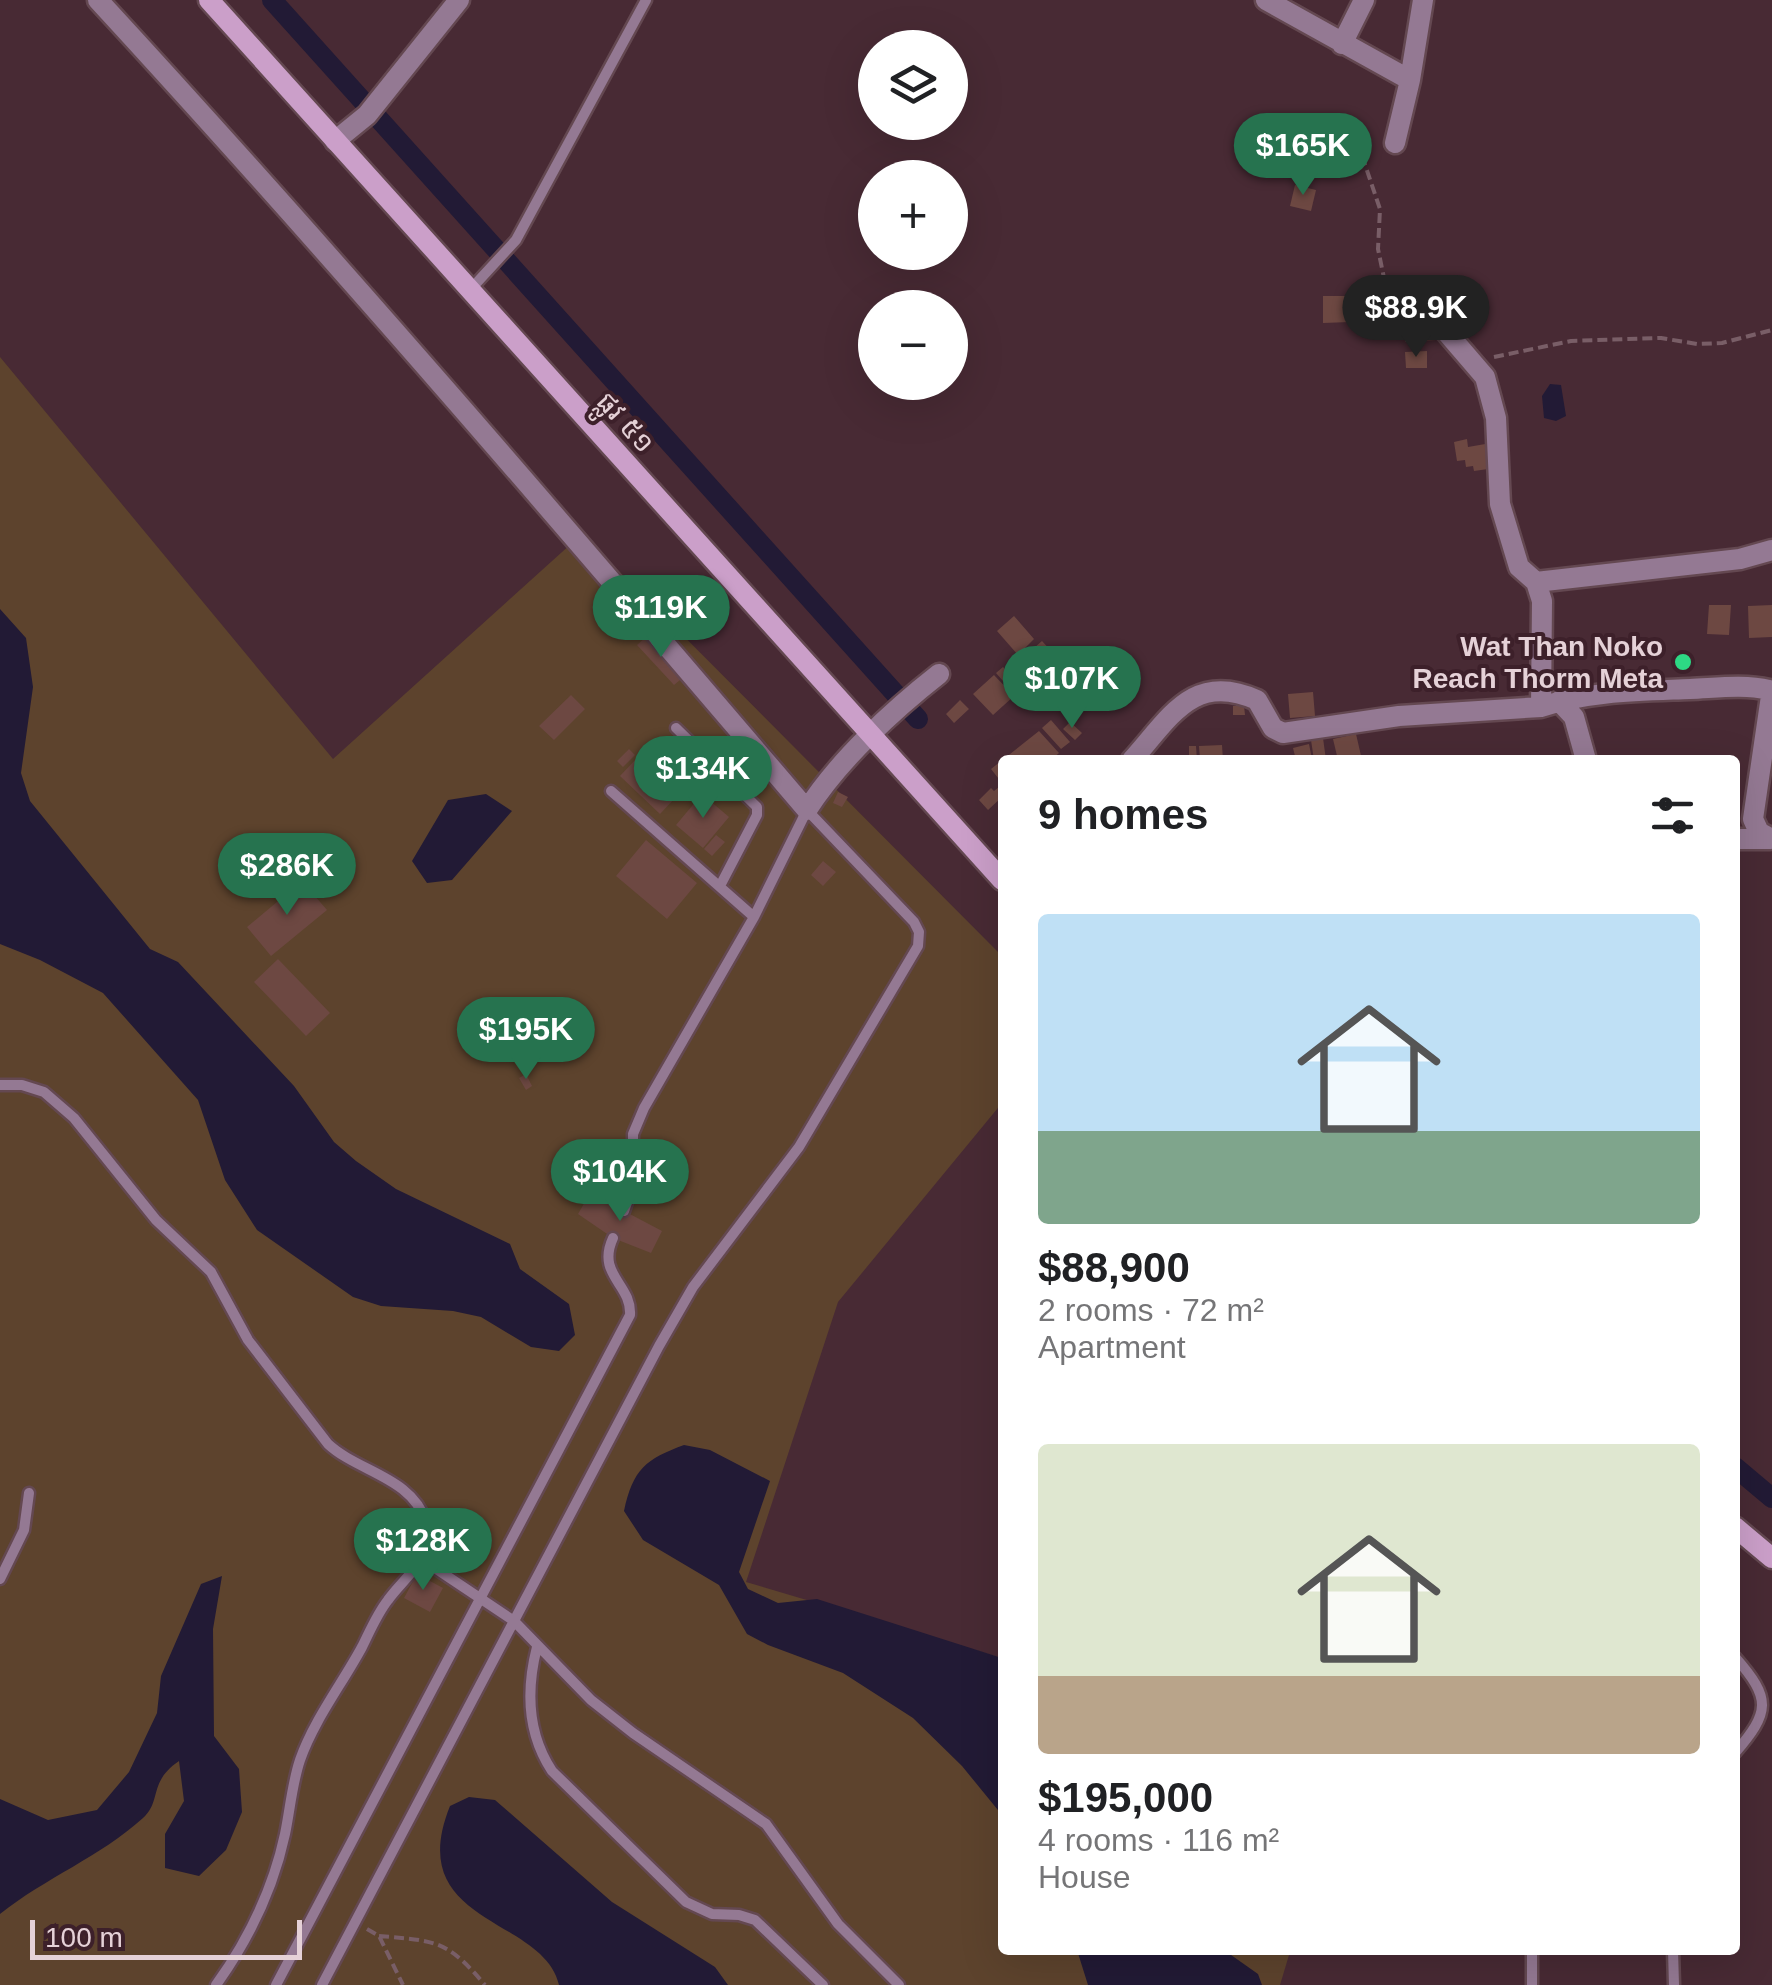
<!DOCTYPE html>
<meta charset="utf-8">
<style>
:root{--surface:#fff;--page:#f2f2f2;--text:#202124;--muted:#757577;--accent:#26734f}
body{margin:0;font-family:Helvetica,"Noto Sans Khmer",sans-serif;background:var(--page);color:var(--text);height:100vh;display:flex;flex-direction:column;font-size:38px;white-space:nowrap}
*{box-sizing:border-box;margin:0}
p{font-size:32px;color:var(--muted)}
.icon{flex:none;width:55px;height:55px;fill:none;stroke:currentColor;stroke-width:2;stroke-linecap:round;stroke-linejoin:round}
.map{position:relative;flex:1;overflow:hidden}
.sheet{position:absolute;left:998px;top:755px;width:742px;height:1200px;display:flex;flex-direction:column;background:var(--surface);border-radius:10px;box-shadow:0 10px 40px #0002}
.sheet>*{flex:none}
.tools{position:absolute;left:858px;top:30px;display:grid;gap:20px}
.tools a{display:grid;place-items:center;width:110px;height:110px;border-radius:50%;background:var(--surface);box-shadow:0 10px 40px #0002;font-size:50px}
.scale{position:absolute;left:30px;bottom:25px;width:272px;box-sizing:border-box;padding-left:10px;border:5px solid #e5d1d7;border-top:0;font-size:28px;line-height:35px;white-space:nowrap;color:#e5d1d7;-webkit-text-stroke:8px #3d202a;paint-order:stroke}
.price{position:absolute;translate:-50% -85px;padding:0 22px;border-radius:35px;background:var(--accent);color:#fff;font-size:32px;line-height:65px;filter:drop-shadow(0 2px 5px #0008)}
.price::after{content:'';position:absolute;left:50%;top:60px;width:30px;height:22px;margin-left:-15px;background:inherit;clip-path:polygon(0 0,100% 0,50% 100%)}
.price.active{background:#222;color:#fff}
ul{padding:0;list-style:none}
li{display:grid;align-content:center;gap:20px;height:530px;padding:0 40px}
li span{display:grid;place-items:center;height:310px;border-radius:10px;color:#555}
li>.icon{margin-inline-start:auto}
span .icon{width:180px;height:180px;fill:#fffc;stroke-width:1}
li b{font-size:42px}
h2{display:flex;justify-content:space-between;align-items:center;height:120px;padding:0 40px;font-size:42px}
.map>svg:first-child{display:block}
.green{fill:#5d432d}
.water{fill:#221a35}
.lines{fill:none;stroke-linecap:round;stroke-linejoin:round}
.canal{stroke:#221a35;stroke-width:20}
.building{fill:#6d4842}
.lane-casing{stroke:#644851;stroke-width:15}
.street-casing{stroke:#644851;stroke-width:25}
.secondary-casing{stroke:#644851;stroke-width:25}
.path{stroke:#795e67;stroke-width:4;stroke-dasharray:10 5;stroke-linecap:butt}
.lane{stroke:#947993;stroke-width:10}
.street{stroke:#947993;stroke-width:20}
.secondary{stroke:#cb9fc9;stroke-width:20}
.poi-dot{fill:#2dd884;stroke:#3d202a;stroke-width:4}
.labels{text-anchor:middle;stroke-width:8;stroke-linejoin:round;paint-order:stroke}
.street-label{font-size:28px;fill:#e5d1d7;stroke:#3d202a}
.poi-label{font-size:28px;font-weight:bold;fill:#e5d1d7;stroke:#3d202a;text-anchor:end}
</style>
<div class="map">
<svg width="1772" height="1985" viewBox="0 0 1772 1985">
<rect width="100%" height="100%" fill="#482a34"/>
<!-- green -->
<path class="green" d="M0,357L333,759L582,534L1002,956V1103L838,1302L746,1582L1002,1658V1950H1224V1955H1289L1280,1985H0Z"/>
<!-- water -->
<path class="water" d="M1550,384L1561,385L1566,416L1556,421L1544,418L1542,396Z
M0,609L26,638L33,687L21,773L30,801L150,949L178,962L294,1086L334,1142L356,1161L396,1189L510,1244L520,1269L569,1304L575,1335L559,1351L531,1347L481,1317L453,1311L381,1306L353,1297L257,1230L225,1180L198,1100L103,993L40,960L0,944Z
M486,794L512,811L452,880L427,883L412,861L448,800Z
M684,1445L710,1450L770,1481L739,1572L748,1589L778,1603L817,1599L1002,1658V1815L962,1766L913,1718L843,1673L768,1645L747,1634L719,1585L643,1540L624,1511C633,1469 646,1459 684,1445Z
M222,1576L213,1629L214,1736L239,1769L242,1812L226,1850L199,1876L165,1868V1834L184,1801L179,1761C148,1782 162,1801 143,1818C100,1857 45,1878 0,1914V1799L48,1820L97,1810L129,1772L157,1713L161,1676L201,1584Z
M469,1797L495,1800L612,1902L715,1967L728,1985H559C543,1916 402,1925 450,1806Z
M1077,1950H1224L1258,1974L1262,1985H1088Z"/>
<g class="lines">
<!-- canal -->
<path class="canal" d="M272,0L918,719
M1735,1467L1772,1498"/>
</g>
<!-- building -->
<path class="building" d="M1329,135L1353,138L1346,160L1325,157Z
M1295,185L1316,190L1311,211L1290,206Z
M1323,296H1350V322L1323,323Z
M1422,296V299H1426L1427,306H1423V315L1399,316L1398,297Z
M1435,320L1436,340L1405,342L1404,321Z
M1427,351V368H1406L1405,352Z
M1467,439L1468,447L1491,443L1495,468L1474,471L1473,466L1466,467L1465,460L1457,461L1454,442Z
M1709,605H1731L1729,635L1707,634Z
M1772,605V637L1749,638L1748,606Z
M1014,616L1034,639L1018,655L997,631Z
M648,635L686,675L674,685L637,645Z
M1042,641L1052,652L1043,659L1034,648Z
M1029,649L1039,658L1032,664L1023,655Z
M1003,667L1018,682L1010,689L996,673Z
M994,675L1014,696L993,715L973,694Z
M1313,692L1315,716L1290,718L1288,694Z
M571,695L585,709L554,740L539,726Z
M960,700L969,709L954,723L946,714Z
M1233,706H1244L1245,715H1233Z
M1051,720L1070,742L1061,749L1042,728Z
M1070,722L1082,733L1075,740L1063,729Z
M1039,731L1059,753L1051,760H1002V783L991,769Z
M1356,734L1362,760H1338L1333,739Z
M1323,738L1326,760H1314L1311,740Z
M652,742L692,780L660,814L620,776Z
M1309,744L1312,759L1296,760L1293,748Z
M1222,745L1223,760H1200L1199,746Z
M1189,746H1196L1197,760H1189Z
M629,749L635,755L623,767L617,761Z
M999,787L1002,797L988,810L979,800L991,788L994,791Z
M838,792L848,797L842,807L833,803Z
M702,794L729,817L703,848L676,825Z
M716,835L725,842L712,856L704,849Z
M646,840L697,883L667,919L616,876Z
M823,861L836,872L823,886L811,875Z
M302,881L327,910L271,956L247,927Z
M278,959L330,1013L306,1036L254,982Z
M526,1074L532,1086L526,1090L519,1078Z
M590,1193L662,1231L651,1253L613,1238L578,1214Z
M417,1574L443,1588L430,1612L404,1598Z"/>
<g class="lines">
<!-- lane casing -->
<g class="lane-casing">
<path id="lane" d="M470,290L516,240L646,0
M676,728L757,807V815L721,884
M611,791L754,917
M0,1085H22L44,1092L74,1118L156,1220L211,1272L248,1340L328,1444C358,1472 412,1477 426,1522C436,1557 405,1576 388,1600C377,1614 370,1631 362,1647C342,1684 314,1720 300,1760C292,1784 290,1810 285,1834C273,1890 249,1939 216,1985
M423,1560L514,1621L591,1700L633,1733L766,1824L838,1924L899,1985
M0,1579L24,1530L29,1493
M537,1647C526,1690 527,1733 552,1771L686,1902L712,1914L739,1915L755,1920L823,1985
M1735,1657C1772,1699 1770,1712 1735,1753
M1673,1950L1674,1985
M276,1985L630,1315C632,1284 596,1275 613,1238
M322,1985L659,1346L693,1287L799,1147L918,946L919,932L914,922L807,810L754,917L644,1108L633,1134V1185L624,1211
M1532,1985V1950"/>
</g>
<!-- street casing -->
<g class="street-casing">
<path id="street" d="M98,0C341,264 574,537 807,810C838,761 893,710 939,674
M1266,0L1410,80
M1342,44L1364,0
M335,141L367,115L459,0
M1395,143L1410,80L1423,0
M1536,582L1740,559L1772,550
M1559,701L1574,717L1586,760
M1541,707C1589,691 1640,691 1690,689C1716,688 1744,684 1769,690L1771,696L1753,819L1759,832L1772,839
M1132,760C1170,718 1193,671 1257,700L1273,728L1283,733L1399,716L1541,707L1542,601L1536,582L1519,567L1500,504L1496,418L1485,377L1430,313
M1735,839H1770"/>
</g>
<!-- secondary casing -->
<g class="secondary-casing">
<path id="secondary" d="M209,0L1002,880
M1735,1527L1772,1558"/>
</g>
<!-- path -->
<path class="path" d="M1346,132L1357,141L1380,209L1378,249L1384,278L1396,285L1448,292L1453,312
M1494,357L1571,341L1661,338L1697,344L1722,343L1772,330
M367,1929L379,1936L403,1985
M379,1936C437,1941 447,1940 485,1985"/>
<!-- lane -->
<use href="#lane" class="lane"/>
<!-- street -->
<use href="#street" class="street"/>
<!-- secondary -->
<use href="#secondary" class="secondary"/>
</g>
<!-- markers -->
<circle class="poi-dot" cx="1683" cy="662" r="10"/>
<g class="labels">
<!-- street labels -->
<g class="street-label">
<text transform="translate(626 422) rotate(48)" y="10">ផ្លូវ ៥១</text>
</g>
<!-- poi labels -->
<g class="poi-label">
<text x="1663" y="656">Wat Than Noko<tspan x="1663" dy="32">Reach Thorm Meta</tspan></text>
</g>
</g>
</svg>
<div class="tools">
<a><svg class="icon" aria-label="layers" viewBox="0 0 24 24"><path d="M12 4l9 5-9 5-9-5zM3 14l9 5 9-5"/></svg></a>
<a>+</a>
<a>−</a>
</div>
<div class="scale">100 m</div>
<b class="price" style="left:1303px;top:198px">$165K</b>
<b class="price active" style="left:1416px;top:360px">$88.9K</b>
<b class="price" style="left:661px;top:660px">$119K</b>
<b class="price" style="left:1072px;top:731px">$107K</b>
<b class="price" style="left:703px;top:821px">$134K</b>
<b class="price" style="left:287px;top:918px">$286K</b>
<b class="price" style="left:526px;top:1082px">$195K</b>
<b class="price" style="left:620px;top:1224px">$104K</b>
<b class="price" style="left:423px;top:1593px">$128K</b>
<section class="sheet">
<h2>9 homes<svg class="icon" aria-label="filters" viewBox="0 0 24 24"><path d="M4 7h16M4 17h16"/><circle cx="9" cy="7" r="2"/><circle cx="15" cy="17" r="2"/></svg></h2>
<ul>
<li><span style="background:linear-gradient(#bfe0f5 70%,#7fa58c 0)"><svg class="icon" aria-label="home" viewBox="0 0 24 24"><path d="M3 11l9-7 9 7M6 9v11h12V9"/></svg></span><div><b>$88,900</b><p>2 rooms · 72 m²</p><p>Apartment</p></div></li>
<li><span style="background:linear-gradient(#dfe7d0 75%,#b9a48a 0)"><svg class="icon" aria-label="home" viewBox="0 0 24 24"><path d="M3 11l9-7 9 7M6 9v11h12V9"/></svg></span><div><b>$195,000</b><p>4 rooms · 116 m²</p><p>House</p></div></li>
</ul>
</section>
</div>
